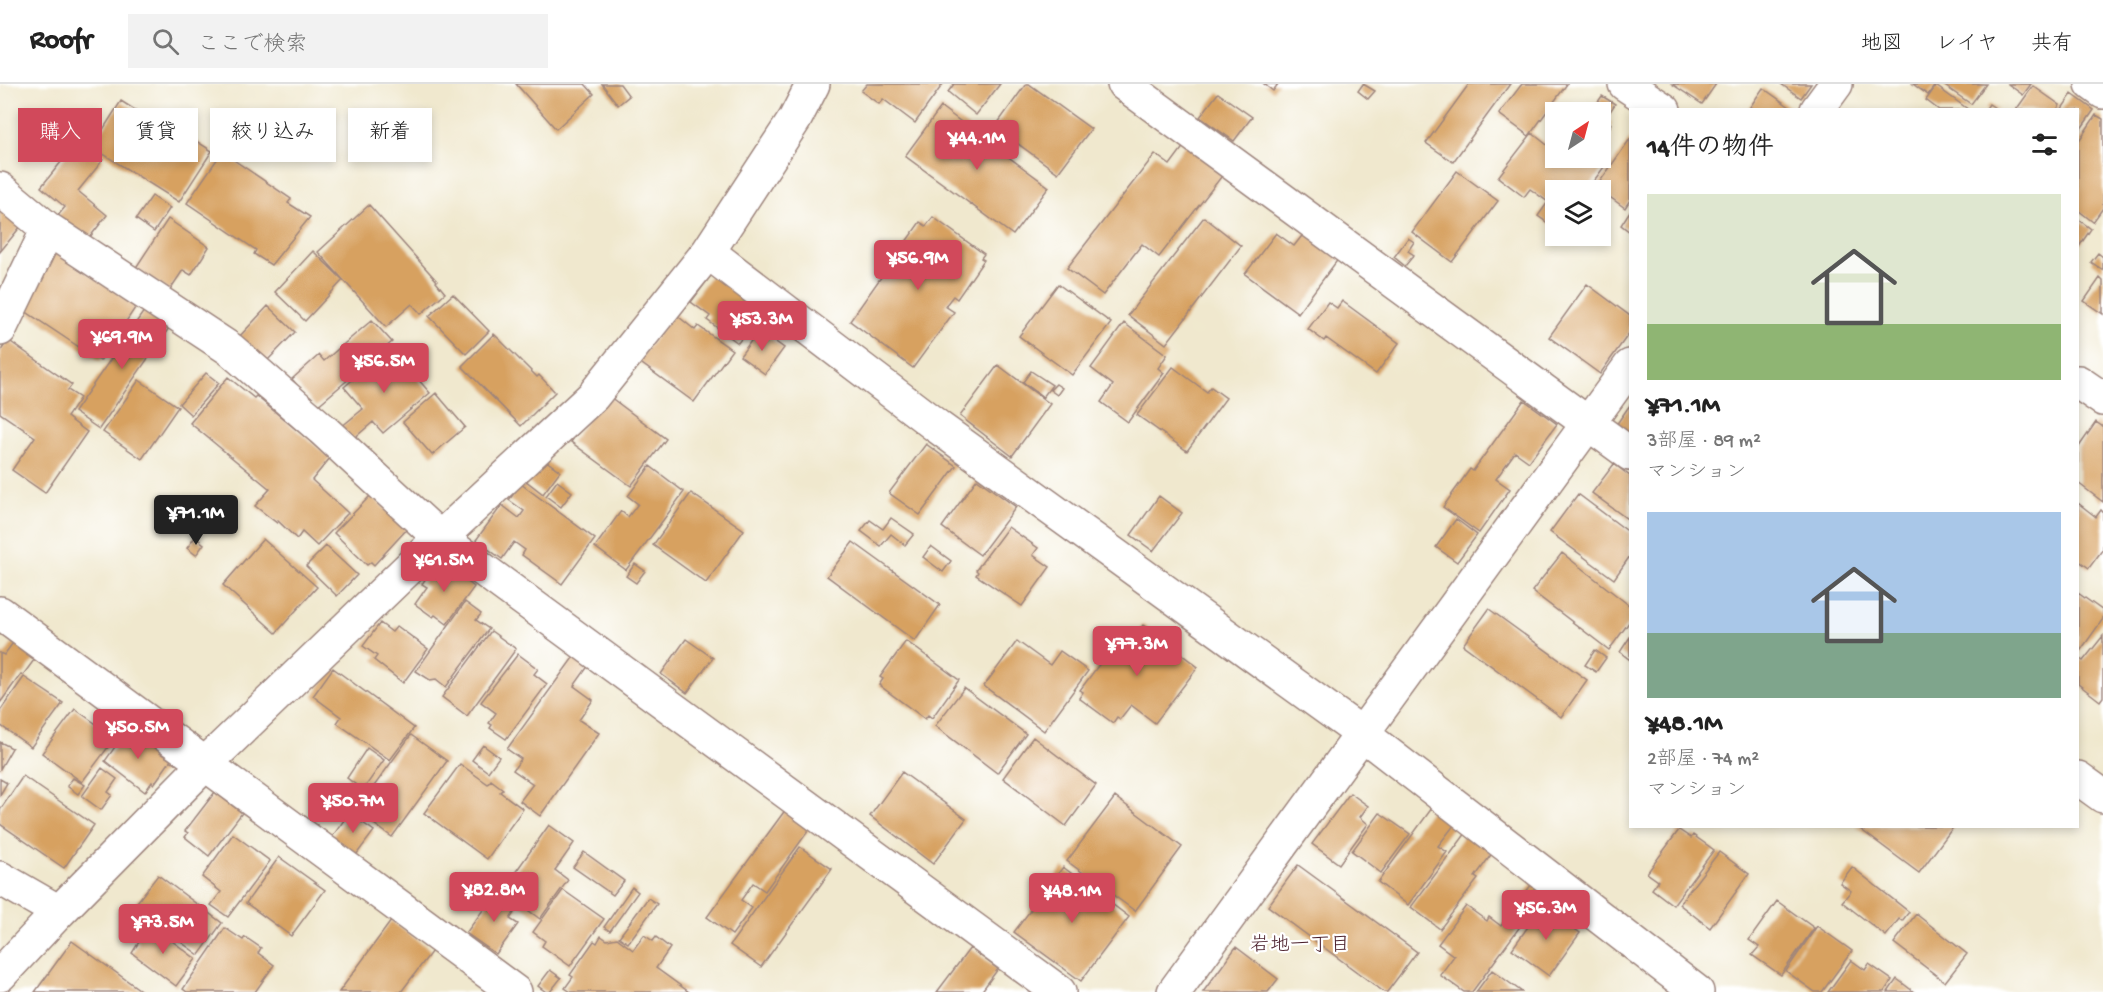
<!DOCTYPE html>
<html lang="ja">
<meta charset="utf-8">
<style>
:root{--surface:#fff;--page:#f2f2f2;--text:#222;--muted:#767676;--line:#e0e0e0;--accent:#d1495b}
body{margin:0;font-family:"Gochi Hand","Klee One",sans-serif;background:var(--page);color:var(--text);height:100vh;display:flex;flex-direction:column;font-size:22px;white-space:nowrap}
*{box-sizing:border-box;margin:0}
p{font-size:20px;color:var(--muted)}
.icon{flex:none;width:33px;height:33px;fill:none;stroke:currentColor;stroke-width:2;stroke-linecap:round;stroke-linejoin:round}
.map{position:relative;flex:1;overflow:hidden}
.side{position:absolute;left:1629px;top:24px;width:450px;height:720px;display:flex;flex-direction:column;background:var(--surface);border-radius:0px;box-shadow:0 3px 9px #0003}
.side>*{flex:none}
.hud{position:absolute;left:18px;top:24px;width:570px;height:54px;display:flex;gap:12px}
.needle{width:39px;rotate:36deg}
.fabs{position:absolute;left:1545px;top:18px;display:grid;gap:12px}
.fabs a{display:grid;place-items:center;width:66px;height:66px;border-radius:0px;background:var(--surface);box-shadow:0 3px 9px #0003;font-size:30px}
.price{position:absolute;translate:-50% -51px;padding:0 14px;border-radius:6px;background:var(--accent);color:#fff;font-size:20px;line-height:39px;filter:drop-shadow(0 2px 3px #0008)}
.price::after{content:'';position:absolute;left:50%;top:36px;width:18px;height:14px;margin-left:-9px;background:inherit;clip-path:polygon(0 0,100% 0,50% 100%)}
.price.selected{background:#222;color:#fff}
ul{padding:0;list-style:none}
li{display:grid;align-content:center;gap:12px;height:318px;padding:0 18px}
li span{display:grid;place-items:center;height:186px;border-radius:0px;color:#555}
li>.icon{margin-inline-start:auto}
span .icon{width:108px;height:108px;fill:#fffc;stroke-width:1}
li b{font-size:26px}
h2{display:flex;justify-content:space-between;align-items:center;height:72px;padding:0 18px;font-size:26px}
.chip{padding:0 21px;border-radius:0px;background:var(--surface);box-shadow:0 3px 9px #0003;font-size:21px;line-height:54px}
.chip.selected{background:var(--accent);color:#fff}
header{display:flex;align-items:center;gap:36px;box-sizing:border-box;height:84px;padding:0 30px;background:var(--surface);border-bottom:2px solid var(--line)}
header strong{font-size:28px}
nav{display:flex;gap:33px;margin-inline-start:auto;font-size:21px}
.search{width:420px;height:54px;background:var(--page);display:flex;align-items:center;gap:15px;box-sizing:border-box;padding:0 21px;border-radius:0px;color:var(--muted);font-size:22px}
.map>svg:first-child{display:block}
.building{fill:#d7a160}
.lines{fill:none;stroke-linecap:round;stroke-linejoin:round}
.street-casing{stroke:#9d847c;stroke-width:36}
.street{stroke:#fff;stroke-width:33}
.labels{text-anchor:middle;stroke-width:4.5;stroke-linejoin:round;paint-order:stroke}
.neighbourhood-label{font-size:20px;fill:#4a1f2b;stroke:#fff}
</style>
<header>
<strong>Roofr</strong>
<div class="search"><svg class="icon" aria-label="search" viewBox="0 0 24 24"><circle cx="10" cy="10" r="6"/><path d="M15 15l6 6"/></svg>ここで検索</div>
<nav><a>地図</a><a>レイヤ</a><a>共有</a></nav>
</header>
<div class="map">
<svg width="2103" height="908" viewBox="0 0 2103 908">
<rect width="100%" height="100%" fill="#fff"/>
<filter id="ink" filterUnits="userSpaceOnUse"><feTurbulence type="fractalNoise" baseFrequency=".0167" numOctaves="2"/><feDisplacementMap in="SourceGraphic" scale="12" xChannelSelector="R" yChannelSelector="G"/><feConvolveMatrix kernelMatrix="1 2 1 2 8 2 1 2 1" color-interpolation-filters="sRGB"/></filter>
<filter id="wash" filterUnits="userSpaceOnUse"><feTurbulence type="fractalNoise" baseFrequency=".008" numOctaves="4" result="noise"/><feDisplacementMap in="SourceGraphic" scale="24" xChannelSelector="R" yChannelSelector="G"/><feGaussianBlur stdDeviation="1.35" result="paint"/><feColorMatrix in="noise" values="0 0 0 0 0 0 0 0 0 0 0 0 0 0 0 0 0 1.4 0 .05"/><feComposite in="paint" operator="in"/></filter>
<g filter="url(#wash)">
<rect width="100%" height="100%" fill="#f0e8ce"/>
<g id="blocks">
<!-- building -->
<path class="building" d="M516,0H585L594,10L556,45Z
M602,0H620L629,12L618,21Z
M867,0H943L915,39L883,15L879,20L861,7Z
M954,0H1000L976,31L948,8Z
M1026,0H1029L1091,45L1058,89L995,43Z
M1264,0H1278L1273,7Z
M1363,0L1375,7L1368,15L1358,7Z
M1469,0H1510L1453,78L1426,59Z
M1522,0H1567L1529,52L1499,30Z
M1672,0H1716L1702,20Z
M1781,0H1811L1801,14Z
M1913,0H1936L1928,11Z
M1942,0H1986L1971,20Z
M2008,0H2031L2023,11Z
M1936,2L1969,26H1939L1926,16Z
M2033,2L2060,21L2057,26H2016Z
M1763,4L1794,26H1748Z
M1218,9L1252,33L1234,57L1200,33Z
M2072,10L2094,26L2078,49V26H2061Z
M1602,12L1615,20L1605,35L1612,40L1600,57V28H1591Z
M121,17L160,42L163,36L212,67L179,118L92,63Z
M1989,20L1998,26H1985Z
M941,23L1049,103L1013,151L905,72Z
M2096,31L2103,35V124L2093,138L2078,126V58Z
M1532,49L1556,68V74H1599L1607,79L1587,106H1556V145L1538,132L1548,118L1530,105L1524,113L1498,93Z
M1630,55V116L1625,124L1596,103Z
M78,57L103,76L78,107L107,131L86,158L56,134L65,123L41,103Z
M1187,58L1225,88L1159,173L1142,160L1103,211L1067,184L1155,70L1170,81Z
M222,68L291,115L288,119L310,133L271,181L254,170L256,166L187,119Z
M1457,87L1498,117L1452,178L1412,148Z
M152,112L170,124L154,148L136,135Z
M369,121L437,197L436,198L445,209L421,230L412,220L386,243L318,168Z
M0,122L21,142L0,168Z
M1630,127V148L1621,141Z
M933,133L984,170L981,174L984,176L957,215L953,212L945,222L954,228L913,284L850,237L920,138L926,142Z
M1204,133L1241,162L1166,260L1128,231Z
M168,135L209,163L191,191L183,186L169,207L135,185Z
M2078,135L2091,145L2078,164Z
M1305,148L1339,174L1298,229L1245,190L1276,149L1294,162Z
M1408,154L1414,158L1408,167L1414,171L1405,182L1394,173Z
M313,167L343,196L305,237L275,208Z
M55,168L137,221L100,277L19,223Z
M2098,169L2103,173V186L2091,178Z
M712,190L762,227L738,259L707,236L710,232L691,218Z
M2100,194L2103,197V230L2084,217Z
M1058,200L1111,239L1072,291L1019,252Z
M1587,200L1630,232V248L1600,290L1549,253Z
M453,210L489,247L466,270L429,232Z
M1342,217L1399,259L1376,290L1326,254L1324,257L1308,245L1328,218L1337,224Z
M268,222L295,248L266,278L239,253Z
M144,227L169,244L99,345L74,328Z
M674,229L695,246L698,242L732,266L694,318L638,277Z
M372,236L392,258L316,323L292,295L319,271L324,277Z
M1124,239L1167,271L1158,284L1164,289L1128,338L1101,318L1113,301L1091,284Z
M759,246L784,264L765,290L740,272Z
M494,250L537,293L539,291L555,308L521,342L462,282Z
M8,256L72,301L68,306L80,314L67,333L87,348L45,409L12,386L35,353L0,329V268Z
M391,264L430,309L383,349L373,338L352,356L341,343L363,325L344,303Z
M998,281L1050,320L1012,372L960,332Z
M1173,283L1207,308L1211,303L1226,314L1187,367L1137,331Z
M1031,287L1052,301L1043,313L1023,298Z
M206,289L219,299L191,331L179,320Z
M228,293L254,314L256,312L330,374L312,396L348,429L317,462L302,448L297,455L278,437L277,439L255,422L270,405L190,339Z
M139,296L178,323L142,375L103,348Z
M1056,300L1062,304L1057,311L1050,306Z
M436,309L465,343L432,371L403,338Z
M606,310L666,355L631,402L571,358Z
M1524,316L1557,340L1529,378L1515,368L1496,395L1510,405L1479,449L1443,423L1470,385L1473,387Z
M1630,321V351L1616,341Z
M2096,338L2103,343V418L2078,399V364Z
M926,360L956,382L920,431L889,409Z
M542,374L560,387L543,410L525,396Z
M1614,380L1630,392V437L1592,409Z
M650,382L684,408L626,486L595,463L621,427L628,433L638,420L628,412Z
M977,395L1016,423L980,471L942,443Z
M557,397L572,408L561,423L546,412Z
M521,400L595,455L562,500L522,471L525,466L514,458L502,475L476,456L502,421L519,434L524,427L509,416Z
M691,409L744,446L706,499L653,461Z
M1578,410L1630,449V472L1614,495L1550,448Z
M371,411L407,445L374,481L371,478L367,481L334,449Z
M1159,412L1182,429L1153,467L1131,451Z
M2078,419L2096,433L2101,426L2103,428V465L2089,484L2078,476Z
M891,434L914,450L905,461L891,450L881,462L861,447L870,436L883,445Z
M1456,435L1477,451L1457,478L1436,463Z
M1008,443L1038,464L1033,471L1050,483L1022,522L976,491L978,488L976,486Z
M195,453L204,460L196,471L187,464Z
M263,455L317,503L276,549L223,501Z
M853,458L940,521L915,557L827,492Z
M326,462L357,491L337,512L306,482Z
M931,462L951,477L943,488L923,473Z
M1562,469L1630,522V537L1609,566L1532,507Z
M447,478L466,492L464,495L474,503L447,540L435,531L433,533L415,520L427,503L422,500L430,488L434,490L439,483L442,485Z
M635,480L645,487L636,499L626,492Z
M2078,509L2103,527V535L2078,570Z
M465,518L481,530L476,536L489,545L446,603L436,595L430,596L416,587Z
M1489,525L1587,596L1561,633L1463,561Z
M380,539L392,548L397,542L428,565L403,599L374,576L377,572L363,562Z
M1143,541L1198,583L1155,639L1131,621L1120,635L1117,633L1113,639L1079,614L1083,608L1080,606L1125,546L1134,554Z
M491,547L516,565L467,632L442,613Z
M2103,552V613L2100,617L2078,600V579L2080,575L2083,577Z
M1630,553V576L1620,568Z
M686,555L713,574L687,609L661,590Z
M15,556L37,572L23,591L21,590L0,619V569L4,571Z
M906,557L959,596L932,634L928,631L925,635L879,601L883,595L880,593Z
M1017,557L1050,581L1060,567L1088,587L1044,647L984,602Z
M1595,566L1606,574L1596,588L1585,581Z
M518,570L538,585L534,590L547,600L506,655L490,644L492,641L489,639L496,629L481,618Z
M575,571L589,581L574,602L593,616L579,636L599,649L540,732L520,717L533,700L513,686L521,675L507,665Z
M333,584L414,644L390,676L337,639L341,633L313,612Z
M24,593L63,619L31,663L0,641V627Z
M964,604L1026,650L997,689L935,642Z
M75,625L99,642L96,647L112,658L82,698L42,669Z
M129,643L162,667L160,669L171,676L154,700L152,698L145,708L105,677Z
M411,651L447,677L392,753L356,727Z
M1033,653L1096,701L1066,742L1003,694Z
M0,658L12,664L0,685Z
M483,661L499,673L488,688L472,676Z
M367,664L384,676L363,706L347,694Z
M460,680L488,700L491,696L503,705L500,708L523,725L487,775L424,729Z
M102,684L117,695L108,708L112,711L101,726L82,712Z
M902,688L966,735L933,780L870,732Z
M23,692L94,741L64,784L0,740V726Z
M73,694L85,701L78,710L67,702Z
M0,695L7,699L0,711Z
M215,708L242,729L209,772L185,753L188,749L185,747Z
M1350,709L1368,722L1360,733L1368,740L1339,780L1312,760Z
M1115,713L1182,763L1135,827L1067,777Z
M1432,724L1455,740L1438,762L1447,768L1408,821L1378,798Z
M786,725L811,743L765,807L753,799L741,816L752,824L732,851L707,833Z
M349,729L374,747L356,771L332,753Z
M1380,729L1410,750L1381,789L1352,767Z
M549,741L574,759L555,786L568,796L540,835L502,807Z
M1856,742H1954L1919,789Z
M1679,746L1691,754L1693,751L1714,766L1673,821L1652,805L1658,797L1647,789Z
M1466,749L1493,768L1475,793L1478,795L1440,845L1411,823Z
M233,750L270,777L228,833L211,821L221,808L202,793Z
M800,763L832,785L761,883L730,861Z
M584,768L624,797L613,811L573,783Z
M1719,768L1749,790L1710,844L1679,820Z
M279,773L325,806L291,852L246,819Z
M1298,781L1417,868L1387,908H1384L1268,822Z
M1063,783L1129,833L1081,897L1014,848Z
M1852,783L1909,828L1902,837L1899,835L1886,852L1842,818L1851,807L1840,799Z
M158,791L222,839L199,871L178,856L186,844L177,837L168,848L134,822Z
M1534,797L1546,807L1472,908H1464L1440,891L1454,872L1438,860L1466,822L1487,837L1489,833L1501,842Z
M632,803L638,808L610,847L604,843Z
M563,806L604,835L570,882L542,862L545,857L533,848Z
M497,807L518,823L510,835L518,840L496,870L466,849Z
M648,814L657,820L628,859L619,853Z
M1777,817L1814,844L1781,891L1752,871L1759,863L1749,856Z
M1543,822L1580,849L1549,892L1512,865Z
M1916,830L1967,870L1945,898L1894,859Z
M391,837L432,867L401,908H339Z
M148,839L196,875L176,902L132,869L139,858L135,855Z
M1817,842L1852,867L1822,908H1815L1786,887Z
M225,844L243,856L245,853L261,864L258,869L274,881L255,908H187L183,905Z
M644,851L653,857L656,853L670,864L656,884L689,908H571L565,904L573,893L570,891L594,857L597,859L601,852L607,856L617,854L633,866Z
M72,857L143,908H35Z
M1236,863L1278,895L1268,908H1203Z
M970,864L998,885L981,908H937Z
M1851,876L1865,886L1869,880L1892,896L1884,908H1828Z
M550,886L561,894L550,908H546L538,902Z
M1492,886L1522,908H1476Z
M1897,895L1914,908H1888Z"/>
</g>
</g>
<g filter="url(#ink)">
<use href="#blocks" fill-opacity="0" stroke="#9d847c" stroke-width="1.5"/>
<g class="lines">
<!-- street casing -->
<g class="street-casing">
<path id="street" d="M1124,0L1630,370
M1625,0L1664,26
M2092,0L2103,8
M1817,26L1836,0
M0,105L48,145L230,265L322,345L440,454L1059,908
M708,168L938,343L1361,649L1697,908
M0,245L48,145
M2078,298L2103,315
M0,529L515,908
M2078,694L2103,712
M0,794L59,828
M0,891L59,828L204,681L440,454L593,312L708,168L795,35L813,0
M1174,908L1630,282"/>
</g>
<!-- street -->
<use href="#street" class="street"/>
</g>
</g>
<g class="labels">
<!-- neighbourhood labels -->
<g class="neighbourhood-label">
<text x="1300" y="866">岩地一丁目</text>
</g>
</g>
</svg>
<div class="fabs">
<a><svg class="needle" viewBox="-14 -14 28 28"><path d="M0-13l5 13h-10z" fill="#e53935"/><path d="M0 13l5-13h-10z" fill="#767676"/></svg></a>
<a><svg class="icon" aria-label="layers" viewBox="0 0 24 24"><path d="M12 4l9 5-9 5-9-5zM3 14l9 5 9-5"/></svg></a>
</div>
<b class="price" style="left:977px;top:87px">¥44.1M</b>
<b class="price" style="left:918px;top:207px">¥56.9M</b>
<b class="price" style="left:762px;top:268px">¥53.3M</b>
<b class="price" style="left:122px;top:286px">¥69.9M</b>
<b class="price" style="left:384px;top:310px">¥56.5M</b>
<b class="price selected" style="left:196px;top:462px">¥71.1M</b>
<b class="price" style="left:444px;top:509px">¥61.5M</b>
<b class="price" style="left:1137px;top:593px">¥77.3M</b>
<b class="price" style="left:138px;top:676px">¥50.5M</b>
<b class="price" style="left:353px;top:750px">¥50.7M</b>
<b class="price" style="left:494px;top:839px">¥82.8M</b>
<b class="price" style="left:1072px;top:840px">¥48.1M</b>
<b class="price" style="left:1546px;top:857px">¥56.3M</b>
<b class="price" style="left:163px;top:871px">¥73.5M</b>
<div class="hud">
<a class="chip selected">購入</a>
<a class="chip">賃貸</a>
<a class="chip">絞り込み</a>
<a class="chip">新着</a>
</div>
<section class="side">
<h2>14件の物件<svg class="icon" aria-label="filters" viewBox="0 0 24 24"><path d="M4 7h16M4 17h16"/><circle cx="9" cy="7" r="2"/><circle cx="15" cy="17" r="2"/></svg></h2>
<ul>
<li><span style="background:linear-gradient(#dfe7d0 70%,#8fb573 0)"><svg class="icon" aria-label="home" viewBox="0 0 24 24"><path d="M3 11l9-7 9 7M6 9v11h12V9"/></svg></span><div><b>¥71.1M</b><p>3部屋 · 89 m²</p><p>マンション</p></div></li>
<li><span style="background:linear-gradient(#a9c7e8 65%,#7fa58c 0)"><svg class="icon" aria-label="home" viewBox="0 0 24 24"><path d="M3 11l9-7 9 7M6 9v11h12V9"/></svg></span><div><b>¥48.1M</b><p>2部屋 · 74 m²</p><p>マンション</p></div></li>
</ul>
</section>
</div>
